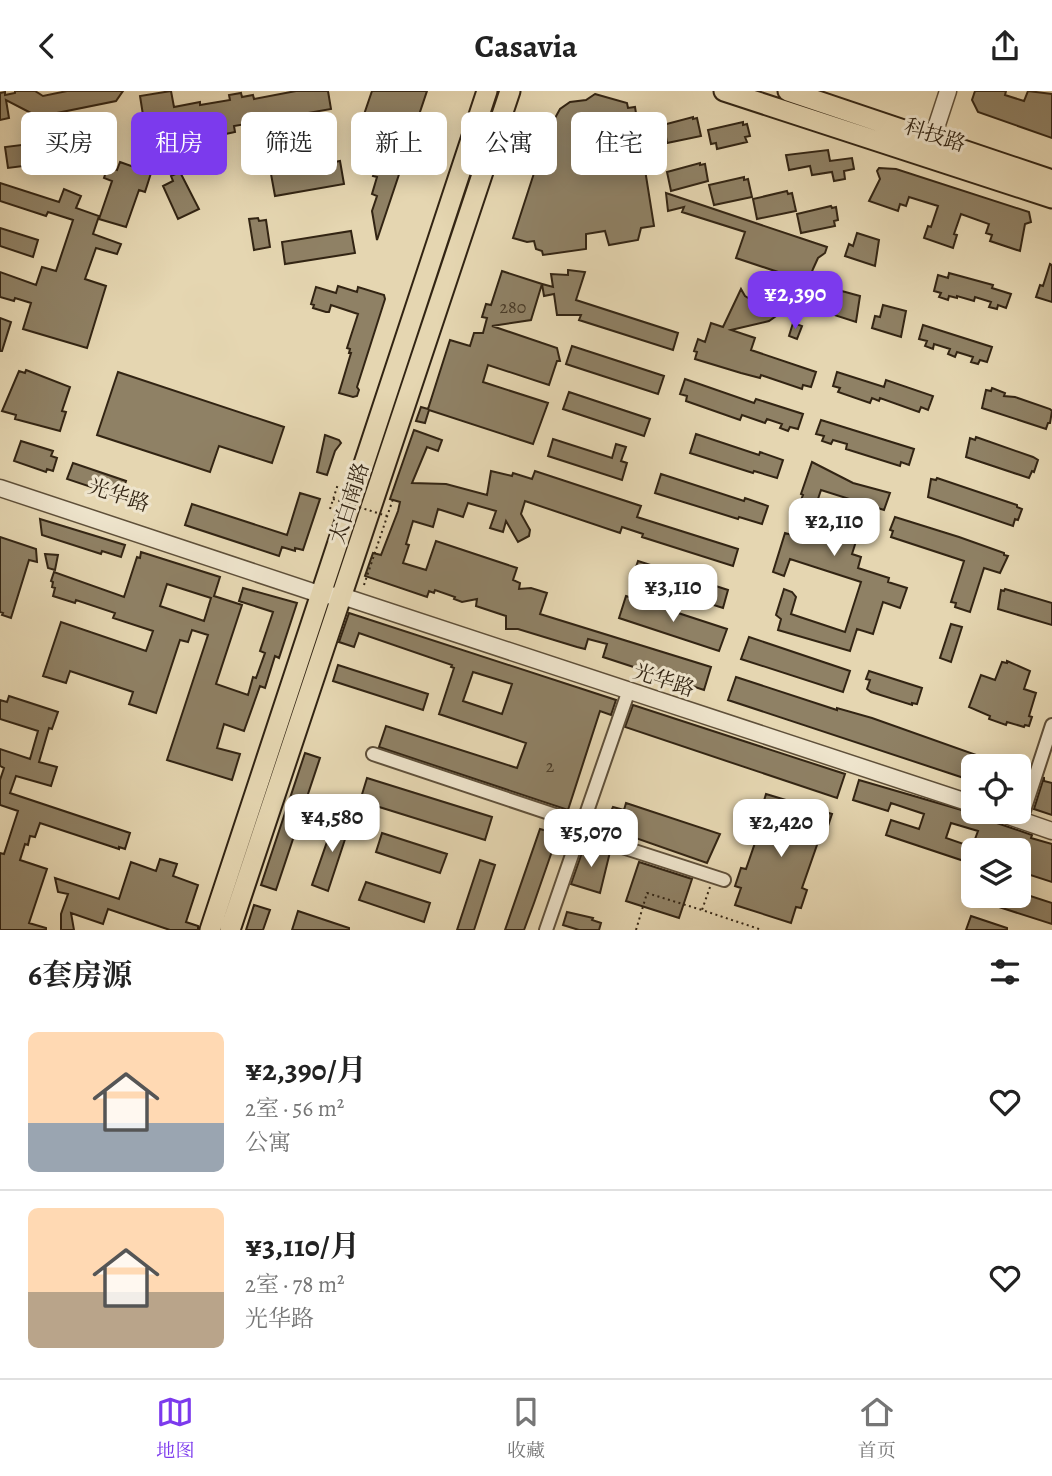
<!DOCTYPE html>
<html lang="zh">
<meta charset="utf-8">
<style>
:root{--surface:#fff;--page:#f6f6f6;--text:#222;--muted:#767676;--line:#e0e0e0;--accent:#7c3aed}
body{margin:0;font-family:Alegreya,"Noto Serif SC",serif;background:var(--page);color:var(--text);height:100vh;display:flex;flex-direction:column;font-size:26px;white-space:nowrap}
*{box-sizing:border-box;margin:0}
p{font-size:23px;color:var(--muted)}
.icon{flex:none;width:38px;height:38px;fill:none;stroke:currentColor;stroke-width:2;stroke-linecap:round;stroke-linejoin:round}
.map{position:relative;height:839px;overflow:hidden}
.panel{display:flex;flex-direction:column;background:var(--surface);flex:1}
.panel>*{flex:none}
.banner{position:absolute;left:21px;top:21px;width:700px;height:63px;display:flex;gap:14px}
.tools{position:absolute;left:961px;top:663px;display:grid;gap:14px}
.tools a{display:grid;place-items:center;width:70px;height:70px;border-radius:10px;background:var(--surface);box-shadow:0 4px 18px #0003;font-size:35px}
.price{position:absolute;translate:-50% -60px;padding:0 16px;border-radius:14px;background:#fff;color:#222;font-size:23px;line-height:46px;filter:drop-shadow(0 2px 4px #0008)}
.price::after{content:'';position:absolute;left:50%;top:42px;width:21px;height:16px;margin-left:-10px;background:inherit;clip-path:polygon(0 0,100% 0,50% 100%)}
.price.selected{background:var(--accent);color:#fff}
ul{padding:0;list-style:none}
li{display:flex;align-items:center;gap:21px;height:175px;padding:0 28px}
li+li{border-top:2px solid var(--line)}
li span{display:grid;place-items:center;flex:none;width:196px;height:140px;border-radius:10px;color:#555}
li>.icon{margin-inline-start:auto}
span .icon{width:84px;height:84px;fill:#fffc;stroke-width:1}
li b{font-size:30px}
h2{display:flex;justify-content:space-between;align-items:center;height:84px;padding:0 28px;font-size:30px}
.pill{padding:0 24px;border-radius:10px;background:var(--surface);box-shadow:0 4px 18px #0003;font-size:24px;line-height:63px}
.pill.selected{background:var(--accent);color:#fff}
header{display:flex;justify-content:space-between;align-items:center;height:91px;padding:0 28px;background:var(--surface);font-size:32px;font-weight:700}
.tab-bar{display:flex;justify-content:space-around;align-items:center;height:98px;border-top:2px solid var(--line);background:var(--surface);font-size:19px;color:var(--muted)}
.tab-bar a{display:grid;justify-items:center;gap:4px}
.tab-bar .selected{color:var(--accent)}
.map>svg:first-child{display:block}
.building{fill:#8f8165;stroke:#322413;stroke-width:2;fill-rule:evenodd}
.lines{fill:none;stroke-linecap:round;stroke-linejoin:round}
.minor-casing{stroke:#5f503a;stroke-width:16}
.tertiary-casing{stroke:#5f503a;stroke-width:19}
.primary-casing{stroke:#322413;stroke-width:23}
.path{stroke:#322413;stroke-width:2;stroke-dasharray:2 3.5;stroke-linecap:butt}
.minor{stroke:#eee4cc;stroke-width:12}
.tertiary{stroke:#eee4cc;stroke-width:16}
.primary{stroke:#e5d6b1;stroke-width:19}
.path-bridge{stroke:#322413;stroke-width:2;stroke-dasharray:2 3.5;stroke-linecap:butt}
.labels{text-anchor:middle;stroke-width:6;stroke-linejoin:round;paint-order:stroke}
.number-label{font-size:18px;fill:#493b28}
.street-label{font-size:21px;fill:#322413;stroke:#eee4cc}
</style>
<header><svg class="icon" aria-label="back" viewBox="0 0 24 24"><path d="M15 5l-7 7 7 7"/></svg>Casavia<svg class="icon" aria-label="share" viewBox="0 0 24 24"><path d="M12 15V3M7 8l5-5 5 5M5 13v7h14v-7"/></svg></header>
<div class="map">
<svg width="1052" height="839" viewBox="0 0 1052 839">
<rect width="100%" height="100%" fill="#e5d6b1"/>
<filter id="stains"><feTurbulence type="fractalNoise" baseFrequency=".00286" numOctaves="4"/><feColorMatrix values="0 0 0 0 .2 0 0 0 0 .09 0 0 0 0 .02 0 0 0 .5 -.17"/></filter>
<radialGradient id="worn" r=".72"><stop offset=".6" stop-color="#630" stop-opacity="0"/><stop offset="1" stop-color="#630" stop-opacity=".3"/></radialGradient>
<!-- building -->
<path class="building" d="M15,0H35L43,5L67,0H123L116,10L32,27L31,22L6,9L9,27L0,29V2L5,1V4L15,2Z
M171,0L174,16L200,11V14L230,9L229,4L241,2L242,6L253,4L254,8L296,0H328L331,18L234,35L235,41L207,47L206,42L191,44L187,25L160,31L163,47L190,57L186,65L171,60L174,67L135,50L143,24L140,5Z
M372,0H427L377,149L372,120L377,105L372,103L377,86L373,85L377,73L372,71L369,65L371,60L364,58L368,47L357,44Z
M975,0H1006L1005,4L1024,10L1028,0L1052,3V47L978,21L972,9Z
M595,3L627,12L628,17L635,16L654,135L641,137L638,149L609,154L605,140L586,143V158L543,164L542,160L536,158L534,150L527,151L513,147L547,42L552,44L555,27L560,18L570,11L586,9Z
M693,26V28L697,27L701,45L667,52L666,46L661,47L659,35Z
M743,31V34L747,33L750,45L745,46L747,51L717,58L716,52L711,53L708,39Z
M90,37L113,45L109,56L86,49Z
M63,49V51H69L71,64L66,65L67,72L39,76V73L8,77L5,56Z
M828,59L830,70L852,67L854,78L844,80L845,88L834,90L832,81L812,84L810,75L789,79L786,64Z
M340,70L344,93L275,105L271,83Z
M120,71L151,82L145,101L139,99L126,136L99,128L112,90L104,87L108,75L117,79Z
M700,72V74L705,73L708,90L671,100L667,81Z
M879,77L896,78L1029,121L1031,131L1025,133L1020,160L990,150L992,144L986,142L989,133L961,123L954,143L957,144L953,157L924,147L928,135L931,136L938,115L909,106L906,115L900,113L898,120L869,110L880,88L877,80Z
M180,81L199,118L178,128L163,95L173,90L171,85Z
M744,86V89L748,88L752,106L714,114L709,94Z
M0,92L59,111L64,98L81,105L76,117L99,125L93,143L121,153L117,163L96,157L85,188L106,195L87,257L23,238L31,212L15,207L14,210L0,206V181L36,194L42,176L56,180L73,129L48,121L46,125L0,110Z
M787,100L788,103L792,102L796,120L757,128L753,108Z
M666,102L827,156L825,162L818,167L813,178L806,197L786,218L769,230L731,239L755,247L751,259L816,281L811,296L803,294L802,298L761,284L760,287L741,282L695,268L697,261L694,260L698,248L705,251L711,232L723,236L741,198L745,205L750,208L766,207L776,210L778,205L781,206L782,201H785L790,185L736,167L745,141L682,121L684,116L668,120Z
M831,115L832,117L836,116L838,129L834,130L835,135L801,142L797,123Z
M258,127L259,130L266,129L270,156L254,159L249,128Z
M0,137L38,149L33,166L0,155Z
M351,140L355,162L285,173L282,151Z
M857,142L879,149L875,175L845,165L849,153L853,155Z
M1050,173L1052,174V211L1036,206L1040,194L1043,195Z
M568,179L585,181L576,209L678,242L673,259L579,229L581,224H557L554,203L544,205L542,193L553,196L551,183L568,184Z
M502,180L542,193L531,229L492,235L557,257L560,270H557L549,294L488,274L483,291L548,312L533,353L429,319L425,332L416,330L421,316L428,318L450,249L470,255L474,242H483L487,227L482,226L486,213L491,214Z
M949,182L993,194L992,197L1011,203L1006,217L998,214L997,218L989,216L991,211L975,206L974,210L957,205V207L949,205L948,209L939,206L941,202L934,200L938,184L948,187Z
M338,195L357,201L358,196L384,204L385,208L357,296L359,299L357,305L353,306L339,302L351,262H349L350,258L347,257L358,223L331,214L329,221H326L313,217L314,214L311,213L316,196L336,202Z
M838,199L860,205L856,231L828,222Z
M883,214L906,220L901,246L872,237L875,225L880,226Z
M0,227L11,231L2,260H0Z
M793,232L802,235L797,248L789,245Z
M923,234L992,256L987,271L980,269L978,273L971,271L973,266L957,261L955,266L948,263L950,258L934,253L933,258L925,255L927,250L919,248Z
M572,255L664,285L658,303L566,273Z
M26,279L70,296L62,320L66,321L60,340L15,328L16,324L2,320L19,280L25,282Z
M118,281L284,336L272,372L219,355L210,381L97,344Z
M837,281L884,296L886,289L933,305L928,319L921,316L919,321L880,307L879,310L872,307L870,312L838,301L840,297L833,295Z
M685,288L754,312L756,308L803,323L798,338L790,336L788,340L780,337L782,333L767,328L765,332L742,324L740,329L686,310L687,305L680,303Z
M992,297L1005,302L1004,305L1015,306L1050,318L1052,320L1050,332H1048L1046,338L982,317L986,299L991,300Z
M569,301L650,328L644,345L563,318Z
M821,329L914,358L909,374L901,371L900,375L846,358L847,353L833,349L831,353L822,350L824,345L816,343Z
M414,339L442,349L438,360L427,356L412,392L446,393L487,404L491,380L512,385L513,382L532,388L535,380L641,415L637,426L738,458L733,475L642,446L643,443L622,436L620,442L525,410L521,423L530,439L529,445L518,451L506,430L503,441L490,437L496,420L468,412L463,426L438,418L433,436L413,430L406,453L409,454L403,472L426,479L436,450L517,477L513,489L520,492L519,498L531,497L547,502L540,523L711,576L704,599L603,566L607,553L588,548L585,558L577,556L518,538H506V525L476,515L477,508L462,511L454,508L455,506L435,499L434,502L429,500L427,506L365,485L373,462L381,464L398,420L400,411L390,408Z
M696,343L759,364L760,361L783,369L777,387L754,380L753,382L690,362Z
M325,344L339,349L341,352L335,360L327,384L317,381Z
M976,346L1033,366L1038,369L1034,381L1032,380L1029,387L966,366L970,347L975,349Z
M553,348L612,367L616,353L626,356L621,370L627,372L622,389L548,365Z
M21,350L53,360L51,365L57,367L53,380L47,378L46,381L14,370Z
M812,371L853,392L890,402L884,419L821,399L816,414L877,434L873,445L859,441L852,463L861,466L858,477L889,487L888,491L907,497L900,517L883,511L873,543L857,538L850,560L778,539L781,528L776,524L784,498L792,501L796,506L791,523L845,541L861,491L790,468L784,485L773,481L785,442L792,444L801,415L799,414L803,404L801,403Z
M73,372L126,390L121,406L67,388Z
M661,383L744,410L745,407L768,415L762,433L739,426L738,428L655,402Z
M937,387L1017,414V416L1022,418L1018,429L1015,428L1013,435L928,406L931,388L936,389Z
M300,402L320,408L303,459L295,457V460L282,456L279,465L185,434L192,413L287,444Z
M895,426L959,446L1004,462V464L1008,465L1000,482L984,477L970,521L955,516L956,512L951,511L964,470L891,446L893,440L890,439Z
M40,428L125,454L121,466L102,460L101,463L42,444Z
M0,446L36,458L37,471L29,469L11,527L2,524L3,522L0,521Z
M141,461L220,486L214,505L242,514L216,593L248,604L253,586L256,587L265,562L260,560L273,521L239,510L243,497L297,512L279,567L275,565L265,597L260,595L244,640L224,633L217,657L240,663L232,689L167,669L208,544L192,539L188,551L180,549L156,622L129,613L133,601L70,580L66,592L43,585L61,531L146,560L153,540L113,527L115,522L76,509L75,512L53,505L55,497L52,496L53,491L51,490L54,481L124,506L137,466L140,467ZM167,493L211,507L204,530L160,515Z
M45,463L58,464L55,479L48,477Z
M638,470L728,499L723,517L632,488Z
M1005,498L1052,512V534L998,518L1001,499L1004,500Z
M626,505L727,538L719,560L619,527Z
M349,522L616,609L611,624L600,620L568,719L379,656L386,635L517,677L526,652L439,623L454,577L451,576L452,574L359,542L354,556L339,551ZM473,581L512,593L502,623L463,610Z
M951,533L962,536L951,571L940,567Z
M749,546L850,580L843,601L741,568Z
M1007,570L1030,580L1024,598L1036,602L1029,625L1032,626L1029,635L1025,634L1024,636L1007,631L1006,634L989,628L990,625L969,616L981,584L995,589L1002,571L1007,572Z
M338,574L428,603L423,619L333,590Z
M869,580L922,597L917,613L912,612V614L871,601L867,598L870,589L866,588Z
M736,586L837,619V617L872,627L1010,676H973V690L728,609Z
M9,605L58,621L52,638L49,637L39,671L57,676L51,695L16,685L10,702L130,742L125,758L119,756V758L40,732L35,746L30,745L28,754L25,753L20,769L47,778L29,832L46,837V839H0V762L4,763L18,720L0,714V689L4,677L0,675V658L30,668L38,640L0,628V609L7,611Z
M633,614L845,683L837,707L625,636Z
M305,662L320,667L276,799L261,794Z
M1044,686V690L1052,692V724L1034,718Z
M367,687L492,726L485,749L360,710Z
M859,689L989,727L994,731L1032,744L1031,747L1052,753V791L1018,780V760H973V773L886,744L891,729L919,738L924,723L891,712L888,720L853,709ZM951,732L978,740L972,756L946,747Z
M766,703L832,723L828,735L824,734L802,797L807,799L801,817L796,816L791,832L735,814L741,797L735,795L741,777L746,778L768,714L763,713Z
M626,712L720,743L707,772L604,736L613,716L624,719Z
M336,725L351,730L328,800L312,794Z
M540,738L558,743L534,812L524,839H505Z
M382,742L447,763L440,782L376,761Z
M585,753L610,761L600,802L571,793Z
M160,768L177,773L173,785L198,794L186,831L198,835V839H170L108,818L103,833L71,822L74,839H61V823L68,803L58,801L55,787L119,808L131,771L156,780Z
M480,769L495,774L474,839H457Z
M639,771L692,788L679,827L626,810Z
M366,791L430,812L424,831L359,809Z
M1018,801L1052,812V833L971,807L1018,805Z
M254,814L270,819L263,839H246Z
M298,820L349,837V839H292Z
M567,821L593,827L592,829L601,832L599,839H579L563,834Z
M971,825L1007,837V839H966Z"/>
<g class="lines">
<!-- minor casing -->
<g class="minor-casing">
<path id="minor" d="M373,663L582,733
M1021,729L1052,634
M579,742L724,789
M546,839L629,599"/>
</g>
<!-- tertiary casing -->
<g class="tertiary-casing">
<path id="tertiary" d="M929,58L948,0
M0,397L322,504L342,505L973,713
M997,721L1052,740"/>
</g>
<!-- primary casing -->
<g class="primary-casing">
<path id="primary" d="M724,0L1052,107
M788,0L1052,89
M210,839L487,0
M230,839L510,0"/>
</g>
<!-- path -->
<path class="path" d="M330,418L338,393
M364,494L393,408
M710,796L702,819L762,839
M636,839L647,802L702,819"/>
<!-- minor -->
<use href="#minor" class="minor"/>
<!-- tertiary -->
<use href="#tertiary" class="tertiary"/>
<!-- primary -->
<use href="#primary" class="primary"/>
<!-- path-bridge -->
<path class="path-bridge" d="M333,408L387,425"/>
</g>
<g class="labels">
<!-- number labels -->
<g class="number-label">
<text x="513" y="222">280</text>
<text x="550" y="681">2</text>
</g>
<!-- street labels -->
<g class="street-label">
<text transform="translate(935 44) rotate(18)" y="7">科技路</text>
<text transform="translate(119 404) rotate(18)" y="7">光华路</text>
<text transform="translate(349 412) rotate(-72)" y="7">太白南路</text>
<text transform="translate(664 589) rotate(18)" y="7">光华路</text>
</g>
</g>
<rect width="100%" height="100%" filter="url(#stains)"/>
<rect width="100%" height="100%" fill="url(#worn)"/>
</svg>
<div class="tools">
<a><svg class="icon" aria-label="locate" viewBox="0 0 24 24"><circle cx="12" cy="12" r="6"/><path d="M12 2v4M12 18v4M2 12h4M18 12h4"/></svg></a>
<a><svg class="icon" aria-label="layers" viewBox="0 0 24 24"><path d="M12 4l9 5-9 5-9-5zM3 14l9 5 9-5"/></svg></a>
</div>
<b class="price selected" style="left:795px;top:240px">¥2,390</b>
<b class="price" style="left:834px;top:467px">¥2,110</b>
<b class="price" style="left:673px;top:533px">¥3,110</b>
<b class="price" style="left:332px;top:763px">¥4,580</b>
<b class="price" style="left:781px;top:768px">¥2,420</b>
<b class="price" style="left:591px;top:778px">¥5,070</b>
<div class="banner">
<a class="pill">买房</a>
<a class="pill selected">租房</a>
<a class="pill">筛选</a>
<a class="pill">新上</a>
<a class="pill">公寓</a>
<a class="pill">住宅</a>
</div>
</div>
<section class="panel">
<h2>6套房源<svg class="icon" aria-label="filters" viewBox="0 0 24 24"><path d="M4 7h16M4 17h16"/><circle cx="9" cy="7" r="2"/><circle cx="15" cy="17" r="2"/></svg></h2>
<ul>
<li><span style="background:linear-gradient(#ffd9b3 65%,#9aa5b1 0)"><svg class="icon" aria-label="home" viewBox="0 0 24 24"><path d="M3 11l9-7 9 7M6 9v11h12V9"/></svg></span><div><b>¥2,390/月</b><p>2室 · 56 m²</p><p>公寓</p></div><svg class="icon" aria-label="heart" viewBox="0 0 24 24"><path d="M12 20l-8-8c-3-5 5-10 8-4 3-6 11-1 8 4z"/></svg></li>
<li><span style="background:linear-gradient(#ffd9b3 60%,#b9a48a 0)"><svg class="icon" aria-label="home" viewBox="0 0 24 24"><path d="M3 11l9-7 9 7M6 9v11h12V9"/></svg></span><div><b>¥3,110/月</b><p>2室 · 78 m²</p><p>光华路</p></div><svg class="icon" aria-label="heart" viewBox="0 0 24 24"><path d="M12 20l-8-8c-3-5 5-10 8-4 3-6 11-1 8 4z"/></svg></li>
</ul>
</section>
<nav class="tab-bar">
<a class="selected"><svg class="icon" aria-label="map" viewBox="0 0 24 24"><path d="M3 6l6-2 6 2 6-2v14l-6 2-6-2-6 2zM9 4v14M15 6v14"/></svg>地图</a>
<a><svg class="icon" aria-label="saved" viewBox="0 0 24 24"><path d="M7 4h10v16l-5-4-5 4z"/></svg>收藏</a>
<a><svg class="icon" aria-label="home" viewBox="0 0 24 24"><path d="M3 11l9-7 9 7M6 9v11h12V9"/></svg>首页</a>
</nav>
